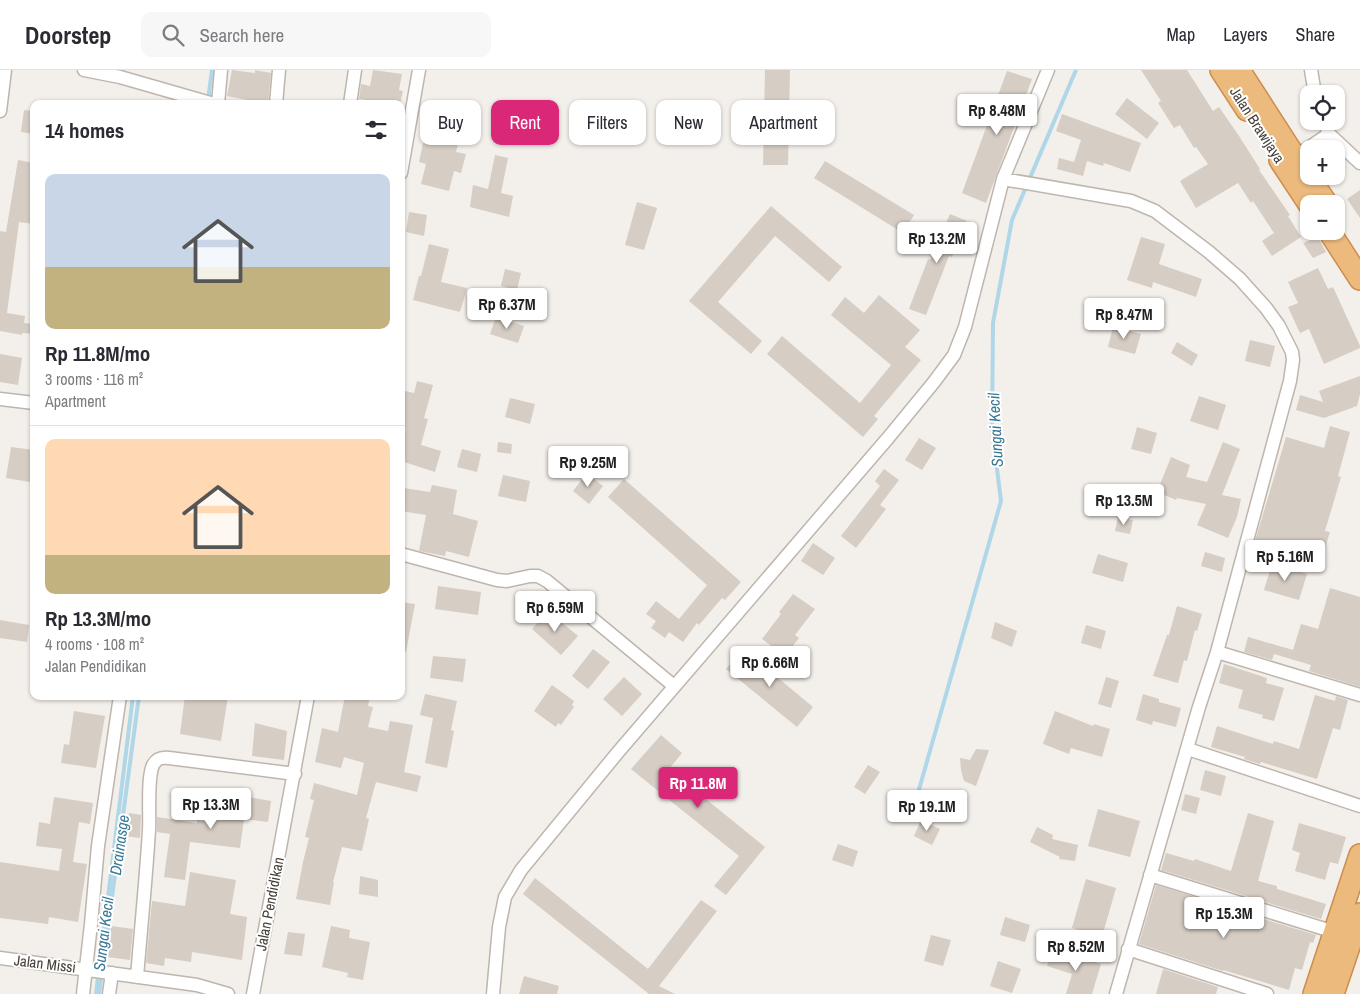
<!DOCTYPE html>
<meta charset="utf-8">
<style>
:root{--surface:#fff;--page:#f7f7f7;--text:#2b2b33;--muted:#7c7c81;--line:#e1e1e2;--accent:#db2777}
body{margin:0;font-family:"Archivo Narrow",sans-serif;background:var(--page);color:var(--text);height:100vh;display:flex;flex-direction:column;font-size:19px;white-space:nowrap}
*{box-sizing:border-box;margin:0}
p{font-size:16px;color:var(--muted)}
.icon{flex:none;width:28px;height:28px;fill:none;stroke:currentColor;stroke-width:2;stroke-linecap:round;stroke-linejoin:round}
.map{position:relative;flex:1;overflow:hidden}
.panel{position:absolute;left:30px;top:30px;width:375px;height:600px;display:flex;flex-direction:column;background:var(--surface);border-radius:10px;box-shadow:0 1px 4px #0004}
.panel>*{flex:none}
.hud{position:absolute;left:420px;top:30px;width:475px;height:45px;display:flex;gap:10px}
.tools{position:absolute;left:1300px;top:15px;display:grid;gap:10px}
.tools a{display:grid;place-items:center;width:45px;height:45px;border-radius:10px;background:var(--surface);box-shadow:0 1px 4px #0004;font-size:25px}
.price{position:absolute;translate:-50% -42px;padding:0 11px;border-radius:5px;background:#fff;color:#222;font-size:16px;line-height:32px;filter:drop-shadow(0 1px 2px #0008)}
.price::after{content:'';position:absolute;left:50%;top:30px;width:15px;height:11px;margin-left:-8px;background:inherit;clip-path:polygon(0 0,100% 0,50% 100%)}
.price.current{background:var(--accent);color:#fff}
ul{padding:0;list-style:none}
li{display:grid;align-content:center;gap:10px;height:265px;padding:0 15px}
li+li{border-top:1px solid var(--line)}
li span{display:grid;place-items:center;height:155px;border-radius:10px;color:#555}
li>.icon{margin-inline-start:auto}
span .icon{width:90px;height:90px;fill:#fffc;stroke-width:1}
li b{font-size:21px}
h2{display:flex;justify-content:space-between;align-items:center;height:60px;padding:0 15px;font-size:21px}
.pill{padding:0 18px;border-radius:10px;background:var(--surface);box-shadow:0 1px 4px #0004;font-size:18px;line-height:45px}
.pill.current{background:var(--accent);color:#fff}
header{display:flex;align-items:center;gap:30px;box-sizing:border-box;height:70px;padding:0 25px;background:var(--surface);border-bottom:1px solid var(--line)}
header strong{font-size:24px}
nav{display:flex;gap:28px;margin-inline-start:auto;font-size:18px}
.search{width:350px;height:45px;background:var(--page);display:flex;align-items:center;gap:12px;box-sizing:border-box;padding:0 18px;border-radius:10px;color:var(--muted);font-size:19px}
.map>svg:first-child{display:block}
.lines{fill:none;stroke-linecap:round;stroke-linejoin:round}
.stream{stroke:#afd7e8;stroke-width:4}
.building{fill:#d6cdc4}
.street-casing{stroke:#beb6ae;stroke-width:15}
.highway-casing{stroke:#cb8e4d;stroke-width:24}
.street{stroke:#fff;stroke-width:12}
.highway{stroke:#ecba7c;stroke-width:21}
.labels{text-anchor:middle;stroke-width:4;stroke-linejoin:round;paint-order:stroke}
.street-label{font-size:15px;fill:#464039;stroke:#fff}
.water-label{font-size:16px;font-style:italic;fill:#3a7a97;stroke:#fff}
</style>
<header>
<strong>Doorstep</strong>
<div class="search"><svg class="icon" aria-label="search" viewBox="0 0 24 24"><circle cx="10" cy="10" r="6"/><path d="M15 15l6 6"/></svg>Search here</div>
<nav><a>Map</a><a>Layers</a><a>Share</a></nav>
</header>
<div class="map">
<svg width="1360" height="924" viewBox="0 0 1360 924">
<rect width="100%" height="100%" fill="#f3efea"/>
<g class="lines">
<!-- stream -->
<path class="stream" d="M208,30L212,0
M918,723L1001,431L992,359L993,253L1012,150L1076,0
M96,924L133,626
M99,924L139,626"/>
</g>
<!-- building -->
<path class="building" d="M232,0L255,3V0L271,3L268,34L227,26Z
M373,0L402,4L399,20L403,21L400,34L359,29L361,14L370,16Z
M765,0H790L788,95H763Z
M1141,0H1187L1213,41L1219,37L1239,66L1260,99L1259,100L1290,145L1288,146L1301,167L1272,186L1262,171L1274,163L1253,131L1251,133L1238,113L1196,138L1180,111L1208,94L1196,77L1194,78L1180,55L1174,58L1158,33L1161,31Z
M1007,1L1032,9L986,133L962,123Z
M1127,28L1159,53L1147,69L1115,44Z
M429,30L466,39L456,82L466,84L461,103L454,101L449,121L421,114L426,94L419,92L426,60L422,59Z
M24,40L34,41V64L21,62Z
M1062,44L1141,73L1130,102L1104,93L1103,96L1087,91L1083,106L1057,99L1059,88L1074,92L1081,70L1056,61Z
M495,85L508,88L501,123L513,126L509,147L470,137L473,115L488,119Z
M18,90L34,93V154L19,152L7,243L25,246L24,253L34,254V264L22,263V265L0,261V161L6,162Z
M825,91L914,145L903,163L814,108Z
M1360,120V148L1347,129Z
M637,132L657,138L644,180L625,175Z
M771,136L842,197L829,212L775,166L718,232L762,271L751,284L689,231Z
M409,142L427,145L424,166L406,162Z
M950,144L967,151L952,187L949,186L926,245L909,239L928,189L930,190Z
M1141,167L1165,174L1159,194L1202,209L1196,227L1153,212L1152,218L1127,210Z
M1318,167L1326,182L1313,188L1303,173Z
M429,174L449,179L441,212L467,218L460,242L413,230L419,206H421Z
M1318,198L1328,219L1333,217L1360,276V278L1324,294L1309,259L1300,263L1288,237L1298,233L1288,212Z
M505,199L521,203L517,220L501,216Z
M879,225L920,260L905,277L921,290L874,346L878,349L863,367L767,284L782,266L860,333L891,295L831,245L845,227L864,243Z
M496,247L524,256L518,273L490,264Z
M1113,257L1141,264L1135,284L1108,277Z
M1250,270L1275,276L1270,297L1245,291Z
M1177,272L1198,285L1192,296L1171,283Z
M0,284L22,288L18,315L0,312Z
M1360,306V324L1357,336L1324,348L1296,340L1300,325L1323,332L1319,321Z
M417,311L433,315L424,348L428,349L421,375L441,381L435,402L401,391V320L414,323Z
M1199,326L1226,335L1218,360L1190,351Z
M510,328L535,334L530,354L505,347Z
M1330,356L1350,362L1338,406L1341,407L1325,461L1330,462L1323,484L1278,470L1276,477L1255,471L1286,367L1324,378Z
M1137,357L1157,363L1151,384L1131,379Z
M919,368L936,378L922,400L905,390Z
M498,372L512,374L511,384L497,382Z
M1223,372L1240,379L1222,425L1241,429L1237,447L1228,468L1197,455L1206,434L1177,428L1176,430L1157,422L1171,387L1190,395L1186,407L1207,412Z
M11,377L34,380L30,412L6,408Z
M462,379L481,384L477,402L457,397Z
M884,399L899,410L880,435L886,439L856,478L841,466L880,416L875,411Z
M587,403L603,416L589,434L573,421Z
M503,405L530,411L526,432L498,426Z
M624,409L741,512L725,530L722,528L699,555L697,553L683,572L669,562L665,568L651,558L656,551L646,544L656,531L679,549L707,515L608,427Z
M432,415L457,420L453,444L478,451L469,487L446,481L445,486L419,481L426,445L401,441L404,418L430,422Z
M1118,447L1133,450L1130,464L1115,461Z
M813,473L835,488L823,505L801,491Z
M1205,482L1225,488L1222,502L1201,496Z
M1098,484L1128,493L1123,512L1092,503Z
M1272,494L1307,504L1299,530L1264,520Z
M438,516L481,522L478,545L435,539Z
M1330,518L1360,527V617L1309,601L1311,595L1274,584L1272,590L1244,582L1248,567L1293,580L1301,554L1318,559Z
M793,524L815,539L795,565L799,568L785,586L762,569L781,544L779,542Z
M401,532L415,534L406,582H401Z
M1177,536L1202,544L1197,561L1195,560L1187,591L1184,590L1178,613L1153,606L1167,565H1169Z
M548,541L578,566L561,585L532,559Z
M0,550L29,555L27,572L0,568Z
M995,552L1017,561L1012,577L991,568Z
M1086,555L1106,561L1101,579L1081,573Z
M593,579L610,592L588,619L572,606Z
M743,579L813,637L797,657L726,599Z
M433,586L466,589L463,612L430,608Z
M1224,594L1267,608L1266,613L1284,618L1274,651L1262,648L1263,645L1238,638L1243,620L1219,613Z
M624,607L642,624L622,646L603,629Z
M1106,607L1119,611L1111,638L1098,634Z
M552,615L574,631L572,635L574,637L561,655L558,653L556,657L534,641Z
M425,624L457,631L451,660L454,661L447,698L425,693L433,648L420,645Z
M1143,624L1159,629V632L1181,638L1176,657L1153,651L1152,655L1136,650Z
M1315,625L1335,631L1336,626L1348,630L1340,660L1333,658L1317,709L1261,692L1260,694L1244,689L1245,687L1211,677L1217,656L1273,674L1274,671L1299,679Z
M185,626H228L221,671L180,664Z
M345,626H370L368,636L373,637L368,657L388,661L390,651L413,655L404,702L421,706L417,722L376,712L366,748L369,749L362,781L342,777L333,812H334L330,835L296,829L303,792L309,768L305,767L314,730L310,729L314,713L357,725L364,693L344,687L341,698L315,692L322,658L338,662Z
M74,641L105,646L96,698L61,693L64,674L69,675Z
M1055,641L1093,656L1094,654L1110,659L1102,687L1071,678L1069,684L1043,674Z
M255,653L287,661L284,690L252,686Z
M661,665L682,683L669,699L765,777L726,825L714,816L739,786L631,699Z
M976,679L989,680L976,716L964,711L961,700L960,688L970,690Z
M868,695L880,702L865,724L854,717Z
M1205,700L1226,706L1221,726L1200,720Z
M218,722L271,731L268,752L244,749L240,778L190,772L185,810L164,807L170,764L157,762V747L197,753V750L214,752Z
M1185,724L1200,728L1196,744L1181,740Z
M54,727L93,733L90,754L79,752L73,792L87,794L78,852L49,847L48,854L0,848V792L59,801L62,779L36,776L39,752L50,754Z
M1098,739L1140,751L1130,787L1088,776Z
M129,743L141,745L140,768L125,766Z
M1248,743L1274,751L1258,811L1277,816V819L1326,834L1321,849L1161,800L1166,783L1194,791L1195,789L1231,801Z
M921,750L940,759L932,775L914,766Z
M1299,753L1346,767L1338,794L1330,792L1325,810L1295,801L1300,783L1292,780Z
M1037,757L1053,765L1052,769L1078,775L1075,791L1059,789L1060,787L1030,772Z
M838,774L858,781L853,797L832,790Z
M190,802L236,810L230,844L247,847L242,890L192,882L191,892L165,888L164,896L146,893L152,831L185,836Z
M360,806L378,810V827L359,824Z
M535,808L648,899L701,830L717,841L659,916L675,924H649L523,824Z
M1086,809L1116,818L1102,867L1072,858Z
M1156,815L1208,831L1205,840L1252,854L1254,846L1316,865L1313,873L1310,872L1302,900L1295,898L1289,920L1223,900V901L1139,874Z
M1005,847L1030,855L1025,872L1000,865Z
M111,856L133,859L130,890L107,887Z
M331,856L350,860L349,868L370,872L363,910L347,907L348,903L322,897Z
M288,862L305,864L302,886L284,884Z
M931,865L951,870L943,896L924,891Z
M1052,880L1101,894L1092,924H1066L1072,904L1047,896Z
M998,891L1021,899L1012,923L990,916Z
M1163,899L1218,917L1216,924H1156Z
M524,906L559,916L557,924H519Z"/>
<g class="lines">
<!-- street casing -->
<g class="street-casing">
<path id="street" d="M84,0L120,7L214,34
M1311,0L1315,24
M218,34L221,0
M276,34L279,0
M350,34L355,0
M0,41L5,0
M1324,51L1329,64L1360,93
M1295,87L1329,64
M401,103L419,0
M1003,109L1131,131L1155,141L1209,182L1240,209L1266,238L1279,256L1292,282L1293,290L1290,311L1217,582L1199,637L1116,924
M0,329L34,333
M401,484L497,510L507,511L530,506H538L547,511L674,616
M1217,582L1360,625
M1188,679L1360,736
M1150,805L1341,864
M1128,879L1267,924
M0,888L197,915L228,924
M137,907C141,858 146,809 149,760C150,744 147,708 153,695C157,688 162,687 169,688L295,704
M83,924L91,854L98,776L120,626
M109,924L112,903
M253,924L308,626
M493,924L499,857L505,827L521,800L619,681L888,368L934,312L954,285L965,257L1003,109L1048,0"/>
</g>
<!-- highway casing -->
<g class="highway-casing">
<path id="highway" d="M1221,0L1247,40
M1239,0L1295,87L1327,134
M1280,90L1309,134
M1329,161L1360,209
M1314,924L1360,785
M1333,924L1360,844"/>
</g>
<!-- street -->
<use href="#street" class="street"/>
<!-- highway -->
<use href="#highway" class="highway"/>
</g>
<g class="labels">
<!-- street labels -->
<g class="street-label">
<text transform="translate(1257 55) rotate(57)" y="5">Jalan Brawijaya</text>
<text transform="translate(270 834) rotate(-79)" y="5">Jalan Pendidikan</text>
<text transform="translate(45 894) rotate(7)" y="5">Jalan Missi</text>
</g>
<!-- water labels -->
<g class="water-label">
<text transform="translate(995 360) rotate(-93)" y="6">Sungai Kecil</text>
<text transform="translate(119 775) rotate(-82)" y="6">Drainasge</text>
<text transform="translate(103 864) rotate(-83)" y="6">Sungai Kecil</text>
</g>
</g>
</svg>
<div class="tools">
<a><svg class="icon" aria-label="locate" viewBox="0 0 24 24"><circle cx="12" cy="12" r="6"/><path d="M12 2v4M12 18v4M2 12h4M18 12h4"/></svg></a>
<a>+</a>
<a>−</a>
</div>
<b class="price" style="left:997px;top:66px">Rp 8.48M</b>
<b class="price" style="left:937px;top:194px">Rp 13.2M</b>
<b class="price" style="left:507px;top:260px">Rp 6.37M</b>
<b class="price" style="left:1124px;top:270px">Rp 8.47M</b>
<b class="price" style="left:588px;top:418px">Rp 9.25M</b>
<b class="price" style="left:1124px;top:456px">Rp 13.5M</b>
<b class="price" style="left:1285px;top:512px">Rp 5.16M</b>
<b class="price" style="left:555px;top:563px">Rp 6.59M</b>
<b class="price" style="left:770px;top:618px">Rp 6.66M</b>
<b class="price current" style="left:698px;top:739px">Rp 11.8M</b>
<b class="price" style="left:211px;top:760px">Rp 13.3M</b>
<b class="price" style="left:927px;top:762px">Rp 19.1M</b>
<b class="price" style="left:1224px;top:869px">Rp 15.3M</b>
<b class="price" style="left:1076px;top:902px">Rp 8.52M</b>
<div class="hud">
<a class="pill">Buy</a>
<a class="pill current">Rent</a>
<a class="pill">Filters</a>
<a class="pill">New</a>
<a class="pill">Apartment</a>
</div>
<section class="panel">
<h2>14 homes<svg class="icon" aria-label="filters" viewBox="0 0 24 24"><path d="M4 7h16M4 17h16"/><circle cx="9" cy="7" r="2"/><circle cx="15" cy="17" r="2"/></svg></h2>
<ul>
<li><span style="background:linear-gradient(#c9d6e8 60%,#c2b280 0)"><svg class="icon" aria-label="home" viewBox="0 0 24 24"><path d="M3 11l9-7 9 7M6 9v11h12V9"/></svg></span><div><b>Rp 11.8M/mo</b><p>3 rooms · 116 m²</p><p>Apartment</p></div></li>
<li><span style="background:linear-gradient(#ffd9b3 75%,#c2b280 0)"><svg class="icon" aria-label="home" viewBox="0 0 24 24"><path d="M3 11l9-7 9 7M6 9v11h12V9"/></svg></span><div><b>Rp 13.3M/mo</b><p>4 rooms · 108 m²</p><p>Jalan Pendidikan</p></div></li>
</ul>
</section>
</div>
